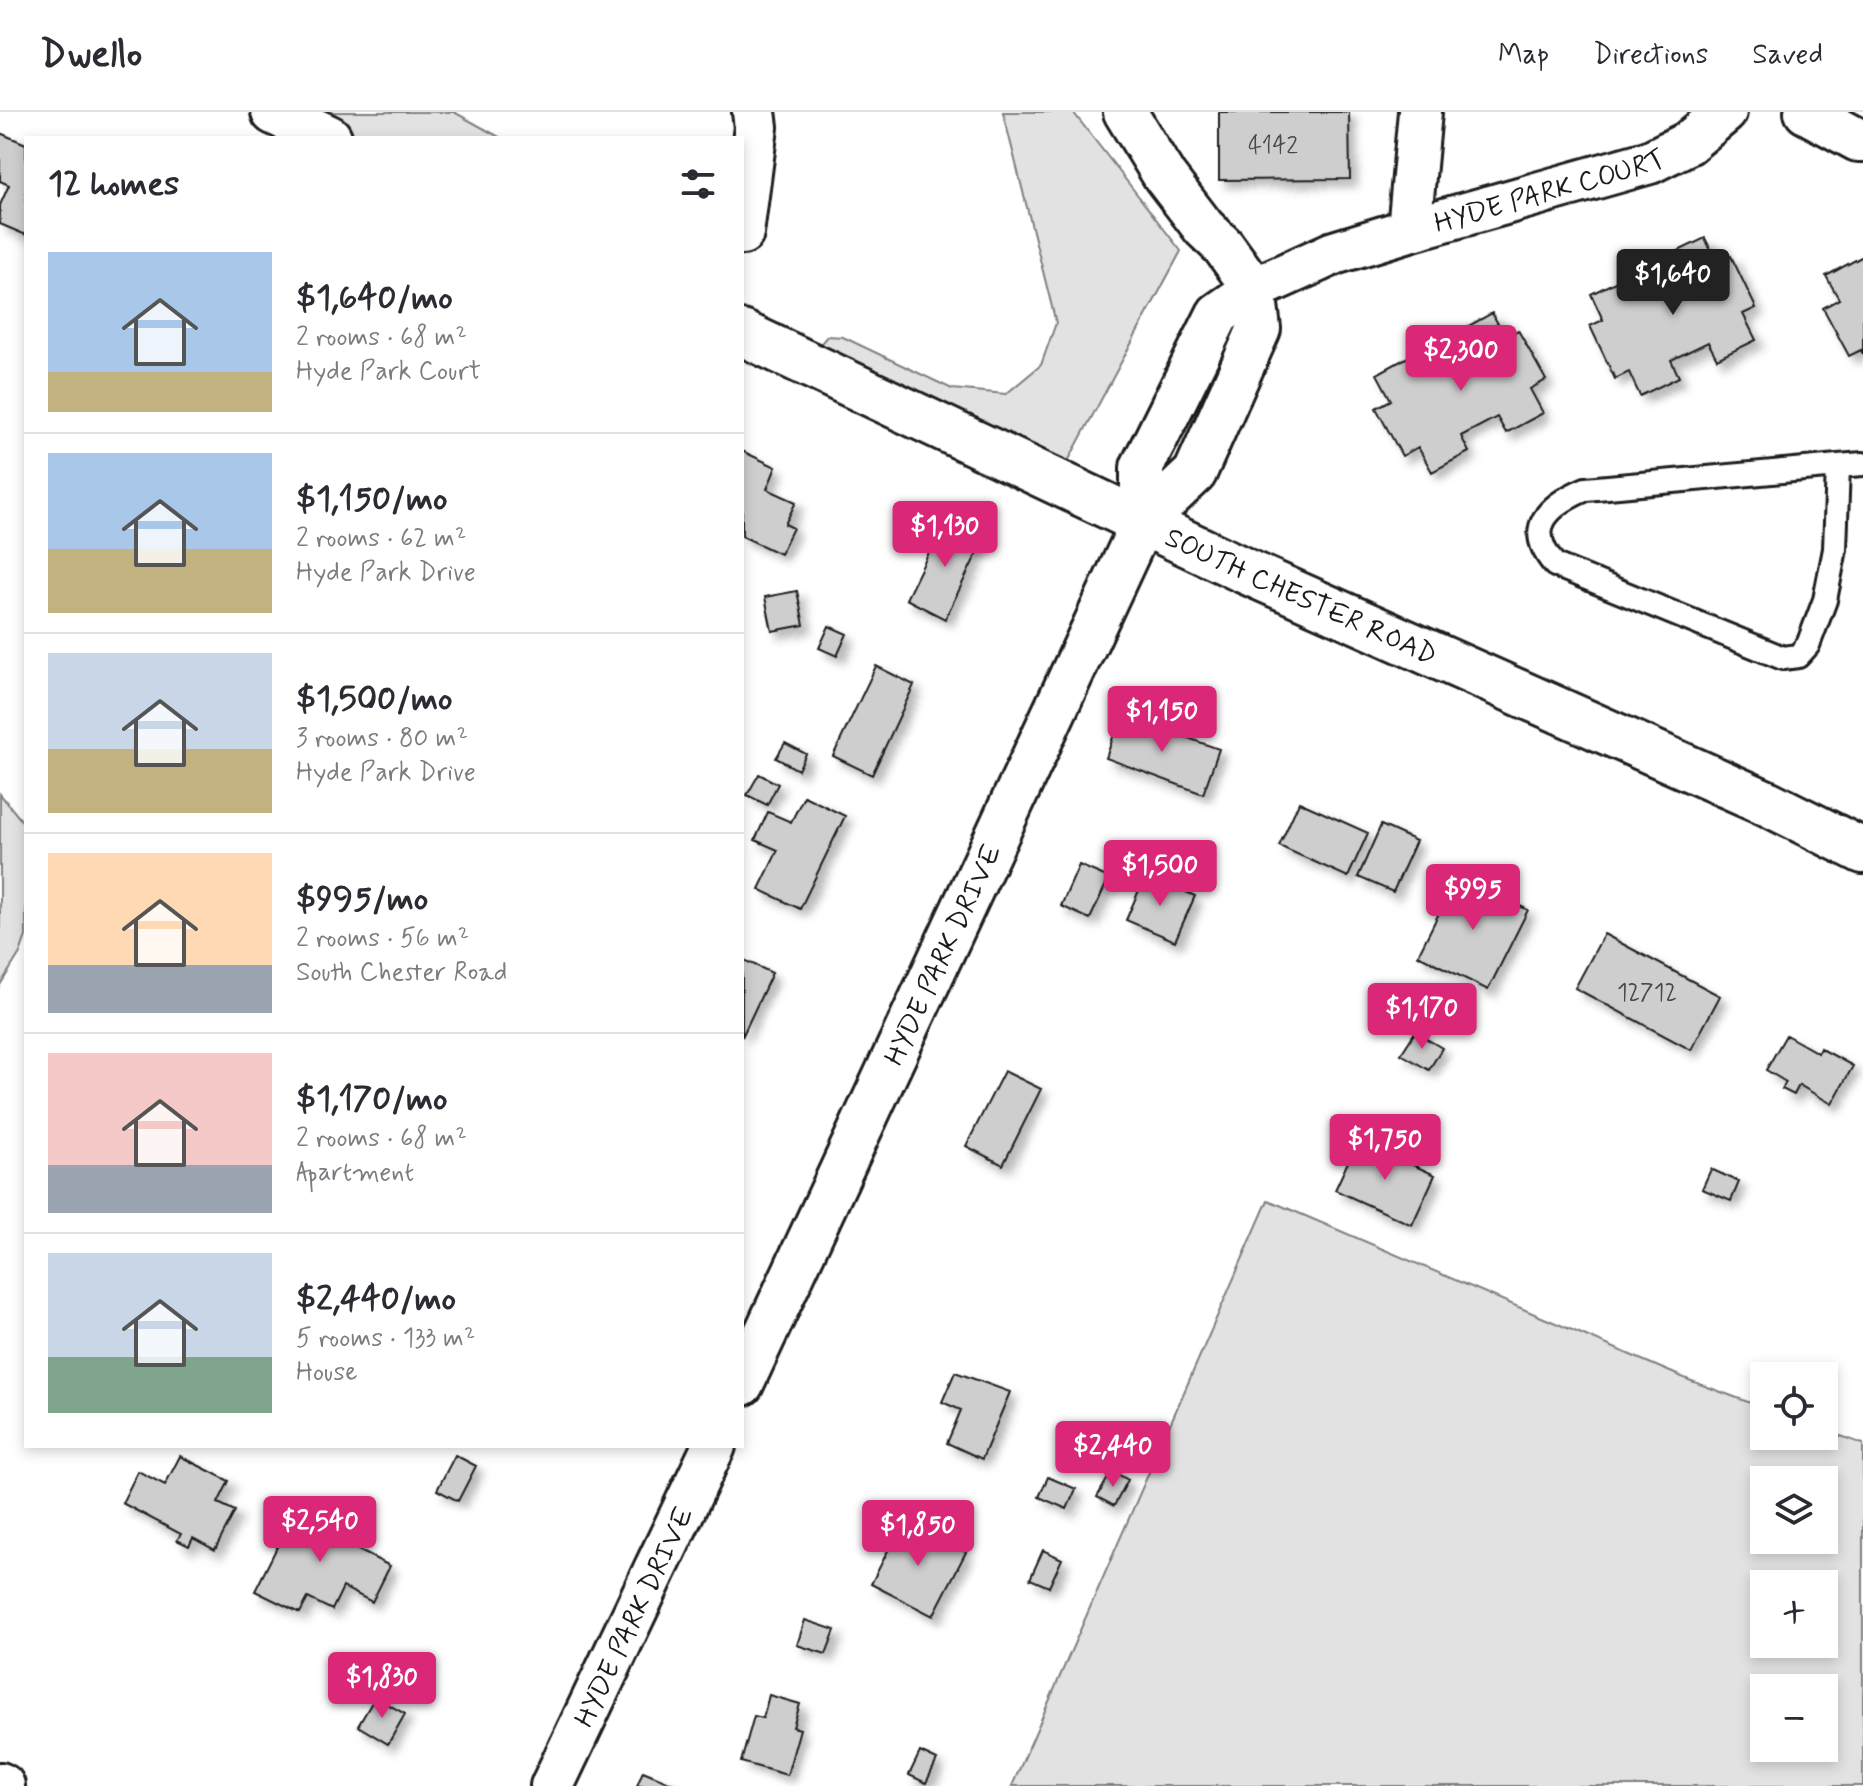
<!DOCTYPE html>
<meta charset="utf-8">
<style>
:root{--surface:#fff;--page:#f2f2f3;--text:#2b2b33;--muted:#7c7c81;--line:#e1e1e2;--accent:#db2777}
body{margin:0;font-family:Mynerve,sans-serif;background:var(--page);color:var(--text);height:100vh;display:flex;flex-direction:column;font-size:30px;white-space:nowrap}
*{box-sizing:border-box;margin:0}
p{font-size:26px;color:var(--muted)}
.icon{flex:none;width:44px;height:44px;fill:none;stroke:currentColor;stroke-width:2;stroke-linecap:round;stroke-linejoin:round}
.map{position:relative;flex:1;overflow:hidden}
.panel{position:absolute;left:24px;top:24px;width:720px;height:1312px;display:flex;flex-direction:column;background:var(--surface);border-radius:0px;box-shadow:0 4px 12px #0003}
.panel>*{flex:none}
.controls{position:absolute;left:1750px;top:1250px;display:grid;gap:16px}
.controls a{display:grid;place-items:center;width:88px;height:88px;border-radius:0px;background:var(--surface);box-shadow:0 4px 12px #0003;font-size:40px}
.price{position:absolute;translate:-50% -68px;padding:0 18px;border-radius:8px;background:var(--accent);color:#fff;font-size:26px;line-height:52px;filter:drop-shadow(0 2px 4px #0008)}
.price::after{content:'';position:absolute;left:50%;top:48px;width:24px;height:18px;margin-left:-12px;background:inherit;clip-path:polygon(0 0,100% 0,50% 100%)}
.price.current{background:#222;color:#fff}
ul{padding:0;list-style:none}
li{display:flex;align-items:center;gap:24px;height:200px;padding:0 24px}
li+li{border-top:2px solid var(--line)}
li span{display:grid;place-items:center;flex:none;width:224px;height:160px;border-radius:0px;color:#555}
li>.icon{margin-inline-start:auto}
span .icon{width:96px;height:96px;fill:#fffc;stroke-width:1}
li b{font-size:34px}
h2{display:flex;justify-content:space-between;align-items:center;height:96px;padding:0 24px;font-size:34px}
header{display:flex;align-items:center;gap:48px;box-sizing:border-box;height:112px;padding:0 40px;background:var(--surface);border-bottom:2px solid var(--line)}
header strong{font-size:38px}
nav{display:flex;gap:44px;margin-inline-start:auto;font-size:28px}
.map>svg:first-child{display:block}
.green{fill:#e2e2e2;stroke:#7f7f7f;stroke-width:2;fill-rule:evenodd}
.building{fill:#cecece;stroke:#1c1c1c;stroke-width:2;filter:url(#shadow)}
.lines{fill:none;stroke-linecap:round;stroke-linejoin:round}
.service-casing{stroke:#1c1c1c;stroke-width:28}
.minor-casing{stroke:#1c1c1c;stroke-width:48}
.tertiary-casing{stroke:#1c1c1c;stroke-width:50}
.secondary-casing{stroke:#1c1c1c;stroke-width:50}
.service{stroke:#fff;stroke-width:22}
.minor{stroke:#fff;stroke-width:42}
.tertiary{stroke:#fff;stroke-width:44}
.secondary{stroke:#fff;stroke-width:44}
.labels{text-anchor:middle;stroke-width:6;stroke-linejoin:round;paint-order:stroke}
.number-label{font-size:24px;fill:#484848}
.street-label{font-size:28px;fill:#1c1c1c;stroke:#fff}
</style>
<header>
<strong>Dwello</strong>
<nav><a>Map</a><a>Directions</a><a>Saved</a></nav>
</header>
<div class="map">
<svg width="1863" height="1674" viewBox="0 0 1863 1674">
<defs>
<filter id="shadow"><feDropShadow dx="7" dy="7" stdDeviation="4" flood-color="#0004"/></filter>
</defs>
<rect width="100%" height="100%" fill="#fff"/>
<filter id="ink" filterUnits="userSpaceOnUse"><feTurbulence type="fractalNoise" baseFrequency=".0125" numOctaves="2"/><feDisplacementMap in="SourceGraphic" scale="16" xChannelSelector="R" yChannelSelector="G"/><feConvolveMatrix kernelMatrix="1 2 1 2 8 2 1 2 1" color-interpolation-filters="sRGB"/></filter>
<g filter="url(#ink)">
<!-- green -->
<path class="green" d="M308,0H454L501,26H363Z
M1003,0H1073L1181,139L1066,353L818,235L827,224L843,225L952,277L1006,282L1041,253L1056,211Z
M0,682L26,714V824L20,841L0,873Z
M1268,1088L1689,1268L1764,1296V1324H1824V1318L1863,1332V1674H1012ZM1764,1368H1824V1428H1764ZM1824,1472V1532H1764V1472ZM1824,1576V1636H1764V1576Z"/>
<!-- building -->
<path class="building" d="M1219,0H1349L1350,67L1219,68Z
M0,21L26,32V123L0,112V93L9,73L0,69Z
M1705,126L1717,151L1731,144L1756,196L1743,202L1756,228L1717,247L1708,230L1671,248L1679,265L1640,284L1629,260L1615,267L1590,214L1603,208L1591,182L1629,163L1636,178L1674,160L1666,145Z
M1863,144V243L1861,238L1849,244L1823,196L1839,187L1826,164Z
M1492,201L1505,225L1518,218L1546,268L1530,277L1543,301L1506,321L1497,305L1461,324L1469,340L1432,360L1418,335L1402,344L1376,296L1391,288L1377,262L1417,240L1425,255L1461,236L1454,222Z
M742,339L776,355L767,377L796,390L785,412L793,416L780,442L742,424Z
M945,408L984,427L945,507L906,487Z
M797,479L804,513L772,519L765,485Z
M829,514L847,522L837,544L819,536Z
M876,554L914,573L872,663L833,644Z
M1121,602L1219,637L1203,682L1106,646Z
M785,631L806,642L798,658L776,646Z
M759,662L778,672L767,693L747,683Z
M804,684L845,704L800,797L759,777L778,738L755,728L768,700L791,710Z
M1299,690L1368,721L1348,765L1279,734Z
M1381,713L1416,729L1393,780L1358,765Z
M1079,753L1109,766L1090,807L1061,794Z
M1146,762L1195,784L1175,829L1126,808Z
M1458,763L1528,798L1488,878L1418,843Z
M1604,822L1720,884L1691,938L1575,876Z
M742,847L772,861L742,925Z
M1415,920L1442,936L1429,958L1401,942Z
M1786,923L1818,941L1820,936L1853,954L1832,992L1799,973L1794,983L1782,977L1786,970L1766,958Z
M1004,959L1041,977L1003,1053L966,1034Z
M1358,1028L1435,1063L1412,1113L1335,1078Z
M1711,1057L1739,1070L1731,1089L1702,1077Z
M955,1260L1010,1280L982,1347L947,1331L961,1298L942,1290Z
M455,1343L476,1354L458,1389L437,1378Z
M180,1344L229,1369L218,1391L235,1399L215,1438L193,1426L189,1434L177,1428L181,1422L122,1391L138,1359L165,1373Z
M1112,1359L1128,1368L1114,1394L1097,1385Z
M1048,1365L1076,1377L1067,1397L1039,1385Z
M331,1388L355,1399L340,1429L390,1454L372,1490L343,1475L332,1498L308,1486L300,1501L255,1479L292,1405L317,1417Z
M904,1407L966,1440L933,1504L871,1472Z
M1043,1438L1062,1447L1049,1475L1030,1467Z
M805,1508L835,1518L826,1542L797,1533Z
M769,1583L800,1592L793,1615L800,1617L787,1663L741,1650L754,1604L763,1606Z
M375,1585L405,1602L388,1632L358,1614Z
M920,1640L937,1648L926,1671L909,1663Z
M643,1659L679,1674H637Z"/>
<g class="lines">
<!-- service casing -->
<g class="service-casing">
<path id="service" d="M1838,354L1835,437L1825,488L1808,533L1798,544L1783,546L1555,453C1523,416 1548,393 1586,377Z
M1838,354L1863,352"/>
</g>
<!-- minor casing -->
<g class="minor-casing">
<g id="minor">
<path d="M1806,0L1858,28H1863"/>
<path id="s1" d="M1409,118L1650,50L1688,31L1725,0"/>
<path d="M742,121L756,15L754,0"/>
<path d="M1142,411V355L1218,202L1254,177L1334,141L1409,118L1420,0"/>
<path id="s2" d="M742,1272L1142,411L1195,361L1259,217L1254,177L1223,134L1204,116L1165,65L1125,0"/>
<path id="s3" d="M552,1674L714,1334"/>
</g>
</g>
<!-- tertiary casing -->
<g class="tertiary-casing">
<g id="tertiary">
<path d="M274,0L329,26"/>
<path id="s4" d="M742,221L1243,458L1767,691L1863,739"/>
</g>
</g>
<!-- secondary casing -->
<g class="secondary-casing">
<path id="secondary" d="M0,1673L2,1674"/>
</g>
<!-- service -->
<use href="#service" class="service"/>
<!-- minor -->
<use href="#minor" class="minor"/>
<!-- tertiary -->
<use href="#tertiary" class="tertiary"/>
<!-- secondary -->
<use href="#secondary" class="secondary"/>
</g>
</g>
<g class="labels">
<!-- number labels -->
<g class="number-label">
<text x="1273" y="41">4142</text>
<text x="1647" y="888">12712</text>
</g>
<!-- street labels -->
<g class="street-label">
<text dy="10" stroke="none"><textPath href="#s1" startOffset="146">HYDE PARK COURT</textPath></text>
<text dy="10" stroke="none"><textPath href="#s4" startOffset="618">SOUTH CHESTER ROAD</textPath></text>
<text dy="10" stroke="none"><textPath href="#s2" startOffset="474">HYDE PARK DRIVE</textPath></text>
<text dy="10" stroke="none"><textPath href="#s3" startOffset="188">HYDE PARK DRIVE</textPath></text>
</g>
</g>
</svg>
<div class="controls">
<a><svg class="icon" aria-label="locate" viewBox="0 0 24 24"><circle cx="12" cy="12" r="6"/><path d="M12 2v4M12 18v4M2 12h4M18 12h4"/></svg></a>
<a><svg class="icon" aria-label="layers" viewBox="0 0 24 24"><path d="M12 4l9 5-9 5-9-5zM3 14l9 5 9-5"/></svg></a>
<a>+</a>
<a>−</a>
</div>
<b class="price current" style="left:1673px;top:205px">$1,640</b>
<b class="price" style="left:1461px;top:281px">$2,300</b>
<b class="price" style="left:945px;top:457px">$1,130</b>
<b class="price" style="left:1162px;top:642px">$1,150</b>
<b class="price" style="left:1160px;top:796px">$1,500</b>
<b class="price" style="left:1473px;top:820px">$995</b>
<b class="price" style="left:1422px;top:939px">$1,170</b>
<b class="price" style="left:1385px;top:1070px">$1,750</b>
<b class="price" style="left:1113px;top:1377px">$2,440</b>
<b class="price" style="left:320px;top:1452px">$2,540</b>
<b class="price" style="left:918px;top:1456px">$1,850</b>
<b class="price" style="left:382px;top:1608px">$1,830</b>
<section class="panel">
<h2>12 homes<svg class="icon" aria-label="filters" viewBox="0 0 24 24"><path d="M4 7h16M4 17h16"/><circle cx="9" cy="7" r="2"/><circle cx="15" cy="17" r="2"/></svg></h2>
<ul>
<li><span style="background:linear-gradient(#a9c7e8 75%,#c2b280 0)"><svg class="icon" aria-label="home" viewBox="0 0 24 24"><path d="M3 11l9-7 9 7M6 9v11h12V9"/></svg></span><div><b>$1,640/mo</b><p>2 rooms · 68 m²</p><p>Hyde Park Court</p></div></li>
<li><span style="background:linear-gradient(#a9c7e8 60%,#c2b280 0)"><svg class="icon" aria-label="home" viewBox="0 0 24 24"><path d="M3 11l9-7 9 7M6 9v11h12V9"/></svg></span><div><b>$1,150/mo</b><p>2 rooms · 62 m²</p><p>Hyde Park Drive</p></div></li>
<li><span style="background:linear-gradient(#c9d6e8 60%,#c2b280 0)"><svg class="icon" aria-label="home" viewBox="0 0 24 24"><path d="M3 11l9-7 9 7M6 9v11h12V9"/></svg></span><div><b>$1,500/mo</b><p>3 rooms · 80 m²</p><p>Hyde Park Drive</p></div></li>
<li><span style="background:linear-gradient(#ffd9b3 70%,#9aa5b1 0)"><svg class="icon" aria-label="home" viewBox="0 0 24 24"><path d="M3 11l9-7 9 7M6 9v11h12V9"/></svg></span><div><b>$995/mo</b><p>2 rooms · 56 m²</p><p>South Chester Road</p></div></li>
<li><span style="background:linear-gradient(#f6c9c9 70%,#9aa5b1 0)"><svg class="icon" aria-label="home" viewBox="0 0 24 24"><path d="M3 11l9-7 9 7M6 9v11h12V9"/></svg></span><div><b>$1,170/mo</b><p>2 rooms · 68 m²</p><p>Apartment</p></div></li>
<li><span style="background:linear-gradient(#c9d6e8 65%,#7fa58c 0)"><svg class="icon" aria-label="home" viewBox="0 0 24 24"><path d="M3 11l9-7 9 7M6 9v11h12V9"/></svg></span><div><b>$2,440/mo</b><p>5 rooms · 133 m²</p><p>House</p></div></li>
</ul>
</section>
</div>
